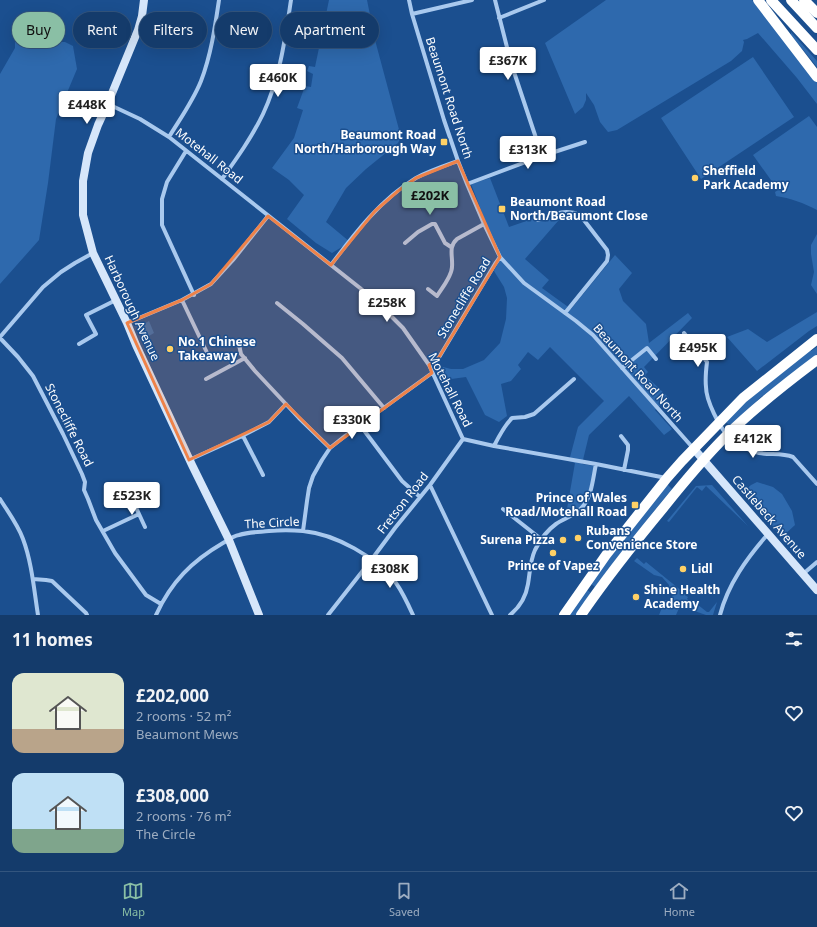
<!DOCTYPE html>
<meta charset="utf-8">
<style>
:root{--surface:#143b6b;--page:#214673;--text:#f1f3f6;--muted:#9dadc1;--line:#33557e;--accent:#8abfa5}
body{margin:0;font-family:"Noto Sans",sans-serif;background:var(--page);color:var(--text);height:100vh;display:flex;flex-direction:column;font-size:15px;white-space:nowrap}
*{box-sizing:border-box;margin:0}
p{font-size:13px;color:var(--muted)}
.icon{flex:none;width:22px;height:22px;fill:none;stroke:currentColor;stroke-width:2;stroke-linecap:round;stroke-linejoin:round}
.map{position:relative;height:615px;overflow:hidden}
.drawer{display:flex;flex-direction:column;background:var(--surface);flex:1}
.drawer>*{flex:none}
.banner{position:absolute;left:12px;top:12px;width:400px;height:36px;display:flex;gap:8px}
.price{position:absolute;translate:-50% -34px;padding:0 9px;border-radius:4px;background:#fff;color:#222;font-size:13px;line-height:26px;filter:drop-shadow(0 1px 2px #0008)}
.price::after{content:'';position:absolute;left:50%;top:24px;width:12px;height:9px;margin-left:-6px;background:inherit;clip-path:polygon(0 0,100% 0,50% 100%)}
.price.selected{background:var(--accent);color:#111}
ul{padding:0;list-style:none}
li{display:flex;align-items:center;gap:12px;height:100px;padding:0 12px}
li span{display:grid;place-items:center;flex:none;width:112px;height:80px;border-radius:12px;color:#555}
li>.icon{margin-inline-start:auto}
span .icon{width:48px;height:48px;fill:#fffc;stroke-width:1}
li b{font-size:17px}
h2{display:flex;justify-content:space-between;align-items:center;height:48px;padding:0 12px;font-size:17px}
.pill{padding:0 14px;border-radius:18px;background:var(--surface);box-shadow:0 4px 16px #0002,0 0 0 1px var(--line);font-size:14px;line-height:36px}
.pill.selected{background:var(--accent);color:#111}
.menu{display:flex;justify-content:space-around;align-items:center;height:56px;border-top:1px solid var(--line);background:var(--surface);font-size:11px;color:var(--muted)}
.menu a{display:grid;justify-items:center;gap:2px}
.menu .selected{color:var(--accent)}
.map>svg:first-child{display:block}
.green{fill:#2e69ad}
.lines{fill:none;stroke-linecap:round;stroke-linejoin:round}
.street{stroke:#a9c9ee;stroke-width:4}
.secondary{stroke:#d6e6fa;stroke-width:8}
.highway{stroke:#fff;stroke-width:10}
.marked{fill:#ee8249;fill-opacity:0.2;stroke:#ee8249;stroke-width:3;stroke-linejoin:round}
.poi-dot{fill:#ffd166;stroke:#1b4f8f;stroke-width:1.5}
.labels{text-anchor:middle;stroke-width:3;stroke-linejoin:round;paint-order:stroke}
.street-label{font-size:12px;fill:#fff;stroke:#1b4f8f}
.poi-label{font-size:12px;font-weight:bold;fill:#fff;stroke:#1b4f8f;text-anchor:start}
</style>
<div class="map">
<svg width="817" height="615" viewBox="0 0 817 615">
<rect width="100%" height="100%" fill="#1b4f8f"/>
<!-- green -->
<path class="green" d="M329,0H367L375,40L401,137L398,143L366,169L346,188L326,222L350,242L332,253L316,243L287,219L304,195L289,180L272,168L294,138L303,110L297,108L305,86L311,87L313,74L307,71L309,66L315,67Z
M606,0H752L817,82V104L797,78L758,33L747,39L743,40L744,42L742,51L731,61L617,130L608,132L600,122L594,105L586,93V100L583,107L575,114L545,43Z
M791,32L817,61V67L791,35Z
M15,42H65L73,46L77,69L56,119L48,183L39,240L0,284V74L15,48Z
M753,57L794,117L701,179L661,118Z
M809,116L817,127V210C804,203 790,198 776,196L775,192L778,190L753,155Z
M490,178L509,227L538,217L565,213L525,259L549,280L542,288L571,309L615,255L632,273L619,289L623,301L646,324L649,343L688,313L692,318L644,367L648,372L645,375L669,398L655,410L672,429L664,435L629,396L589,435L582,464L595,466L588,496L580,511L565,520L575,463L569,461L578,427L604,401L550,347L538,360L528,352L518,365L521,369L511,381L501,384L507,416L499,422L485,415L466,377L444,380L442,371L443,367L451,369H463L484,360L500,343L506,319L507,298L504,287L494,271L500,259L471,184Z
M817,234V294L811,285L814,272L811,254V245Z
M817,312V326L809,331L757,371L727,337L748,329L767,342Z
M149,321L154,333L149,336L143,334L140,327L142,325Z
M817,347V354L816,356L761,397L730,426L725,421L741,406L810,350L811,351Z
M757,482L773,487L782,494L792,511L795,525L782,537L743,492L751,485Z
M667,484L672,489L633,537L595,587L590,583Z
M712,485L748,526L706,486L702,491L697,487L669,522L667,521L696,486Z
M637,558L644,564L646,562L683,592L685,595L688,597L687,599L692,602L693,601L707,612H709L717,602L713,615H706L680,606L676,615H659L665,600L670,601L675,590L669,588V585L662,577L654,575L634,561Z
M585,588L591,593L576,615H568Z"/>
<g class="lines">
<!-- street -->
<path class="street" d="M409,0L412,14L444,120L458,161L467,184L484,224L500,257L524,283L576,321L593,335L693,448
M495,0L511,63L542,156
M412,14L472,0
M499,18L544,0
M108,104L140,119L169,137L360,288L384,309L403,328L429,365L463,439L494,446L596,464L666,478
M169,137C180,119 193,101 201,81C211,55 215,27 219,0
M186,151L167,182L162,199V225L194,295
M222,179C237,158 252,137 263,114C280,78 285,39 291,0
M467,184L542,156L585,142
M538,220C552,215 565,208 580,215L607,250L608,255L607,261L565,313
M405,243L418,232L432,224H435L445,243L451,247
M331,265C355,233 381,199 416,178C429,171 444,166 458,161
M428,289L437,296C442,288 452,276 452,267C453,256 448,247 457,239L484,224
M182,300L210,359
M277,303L303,324L342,358L384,408
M127,323L182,300L211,284L233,260L268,216
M684,333L707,362C706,370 705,378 706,387C706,400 719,427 729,437C736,444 748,450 759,453C770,455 782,453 793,457L817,484
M0,337L43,287L61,272L75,263L93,253
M0,338L18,357L33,376L63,434L82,474L85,482L84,490L88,499L96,520L115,553L146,595L161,604
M238,340L241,354L255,371L299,418L330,448
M79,344L96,334L86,315L116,300
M429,365L438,359L495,264L500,257
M622,368L647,348L656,359
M206,379L245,358
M360,425L402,481L420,497
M243,436L263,475
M621,436L628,445V450L624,470
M494,446C499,436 504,426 512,418L525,417L534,414L574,379
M189,460L240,437L269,422L286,404
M430,485L492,615
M0,499C8,512 18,525 23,539C32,563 34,590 38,615
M132,499L145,527
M503,509L541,539
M103,531L139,514
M303,531L307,501L309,488L313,476L322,460L330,448L345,436L432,373
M803,574L817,562
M33,579L46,580L52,581L86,613L87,615
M156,615C171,582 192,561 223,543C228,540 233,536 239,535C249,532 260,532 269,531C280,530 292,530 303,531C335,534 377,557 396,583C403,593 408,604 413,615
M328,615L372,559L395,528L430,485L463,439
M510,615C520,607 526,597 528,584C530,572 530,561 535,550C540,540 546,531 556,524C565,518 577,515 584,505C592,494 593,478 596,464
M720,615C728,584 747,558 768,534"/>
<!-- secondary -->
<path class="secondary" d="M144,0L142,16L138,30L108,103L98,125L88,153L83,181V215L93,253L127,323L136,345L192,465L229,540L259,615
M694,449L817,590"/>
<!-- highway -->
<path class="highway" d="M758,0L817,77
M771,0L817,50
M791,0L817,28
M804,0L817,13
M564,615L606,555L667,478L682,461L743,398L817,339
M581,615C607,577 635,542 664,507C684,482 704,458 726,436C754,408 785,384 817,360"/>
</g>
<!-- marked area -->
<path class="marked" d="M458,161L500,257L438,359L429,365L432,373L330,448L286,404L269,422L189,460L127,323L182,300L211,284L268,216L331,265L375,211L398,191L416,178Z"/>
<!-- markers -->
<g class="poi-dot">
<rect x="440" y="138" width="8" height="8" rx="2"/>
<circle cx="695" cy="178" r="4"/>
<rect x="498" y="205" width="8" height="8" rx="2"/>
<circle cx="170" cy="349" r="4"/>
<rect x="631" y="501" width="8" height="8" rx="2"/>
<circle cx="578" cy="538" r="4"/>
<circle cx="563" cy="540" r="4"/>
<circle cx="553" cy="553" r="4"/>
<circle cx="683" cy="569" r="4"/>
<circle cx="636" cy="597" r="4"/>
</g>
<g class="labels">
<!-- street labels -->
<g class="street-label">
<text transform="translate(449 98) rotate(72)" y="4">Beaumont Road North</text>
<text transform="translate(209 156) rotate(38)" y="4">Motehall Road</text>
<text transform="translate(464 298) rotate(-59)" y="4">Stonecliffe Road</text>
<text transform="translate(132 308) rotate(65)" y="4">Harborough Avenue</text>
<text transform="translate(638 373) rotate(48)" y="4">Beaumont Road North</text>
<text transform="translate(450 390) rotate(63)" y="4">Motehall Road</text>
<text transform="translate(69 425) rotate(63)" y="4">Stonecliffe Road</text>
<text transform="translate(403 503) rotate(-52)" y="4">Fretson Road</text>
<text transform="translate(769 517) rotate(49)" y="4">Castlebeck Avenue</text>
<text transform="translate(272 523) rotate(-3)" y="4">The Circle</text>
</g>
<!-- poi labels -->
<g class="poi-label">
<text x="436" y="139" text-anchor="end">Beaumont Road<tspan x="436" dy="14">North/Harborough Way</tspan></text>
<text x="703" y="175">Sheffield<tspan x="703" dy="14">Park Academy</tspan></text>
<text x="510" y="206">Beaumont Road<tspan x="510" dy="14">North/Beaumont Close</tspan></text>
<text x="178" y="346">No.1 Chinese<tspan x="178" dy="14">Takeaway</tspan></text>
<text x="627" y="502" text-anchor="end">Prince of Wales<tspan x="627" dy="14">Road/Motehall Road</tspan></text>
<text x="586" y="535">Rubans<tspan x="586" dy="14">Convenience Store</tspan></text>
<text x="555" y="544" text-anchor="end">Surena Pizza</text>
<text x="553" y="570" text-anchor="middle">Prince of Vapez</text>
<text x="691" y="573">Lidl</text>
<text x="644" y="594">Shine Health<tspan x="644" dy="14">Academy</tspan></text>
</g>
</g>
</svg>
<b class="price" style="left:508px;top:81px">£367K</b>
<b class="price" style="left:278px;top:98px">£460K</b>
<b class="price" style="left:87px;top:125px">£448K</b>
<b class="price" style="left:528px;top:170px">£313K</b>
<b class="price selected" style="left:430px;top:216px">£202K</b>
<b class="price" style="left:387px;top:323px">£258K</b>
<b class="price" style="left:698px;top:368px">£495K</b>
<b class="price" style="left:352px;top:440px">£330K</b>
<b class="price" style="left:753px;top:459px">£412K</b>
<b class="price" style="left:132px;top:516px">£523K</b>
<b class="price" style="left:390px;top:589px">£308K</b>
<div class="banner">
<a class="pill selected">Buy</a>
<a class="pill">Rent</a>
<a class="pill">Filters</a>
<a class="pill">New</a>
<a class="pill">Apartment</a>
</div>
</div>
<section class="drawer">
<h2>11 homes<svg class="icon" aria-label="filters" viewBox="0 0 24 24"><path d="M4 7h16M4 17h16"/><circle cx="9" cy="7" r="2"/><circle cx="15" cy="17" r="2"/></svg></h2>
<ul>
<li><span style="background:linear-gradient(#dfe7d0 70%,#b9a48a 0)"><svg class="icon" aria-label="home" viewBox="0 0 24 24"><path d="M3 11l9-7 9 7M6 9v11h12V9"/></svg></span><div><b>£202,000</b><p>2 rooms · 52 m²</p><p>Beaumont Mews</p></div><svg class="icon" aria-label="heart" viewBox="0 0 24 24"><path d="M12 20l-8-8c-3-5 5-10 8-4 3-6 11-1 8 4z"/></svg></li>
<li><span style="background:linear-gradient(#bfe0f5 70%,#7fa58c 0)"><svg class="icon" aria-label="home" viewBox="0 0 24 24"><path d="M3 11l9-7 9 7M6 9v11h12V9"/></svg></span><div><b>£308,000</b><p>2 rooms · 76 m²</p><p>The Circle</p></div><svg class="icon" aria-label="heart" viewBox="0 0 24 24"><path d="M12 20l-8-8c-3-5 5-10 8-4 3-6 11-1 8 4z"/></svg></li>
</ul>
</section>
<nav class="menu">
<a class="selected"><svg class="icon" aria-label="map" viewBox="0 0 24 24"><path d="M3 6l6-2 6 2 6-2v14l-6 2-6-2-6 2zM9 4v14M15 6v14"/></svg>Map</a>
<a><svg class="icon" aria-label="saved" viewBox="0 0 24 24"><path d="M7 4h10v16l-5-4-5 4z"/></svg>Saved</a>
<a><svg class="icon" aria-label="home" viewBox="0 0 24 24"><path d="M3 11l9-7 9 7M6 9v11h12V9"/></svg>Home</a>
</nav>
